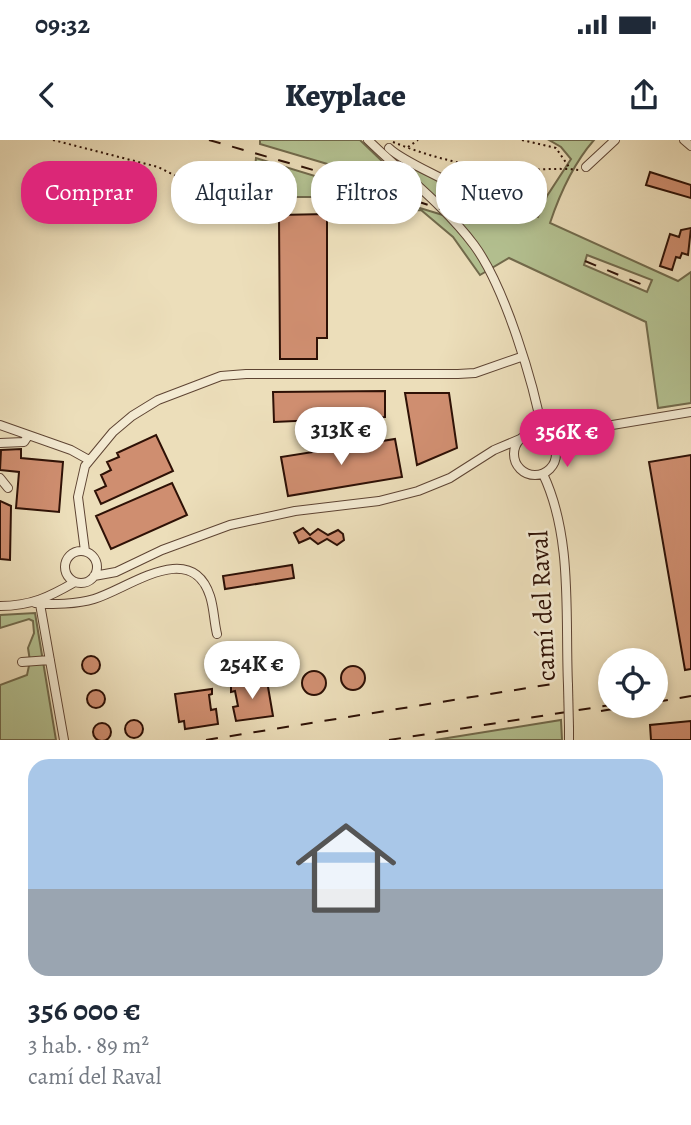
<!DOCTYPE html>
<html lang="es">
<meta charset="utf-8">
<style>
:root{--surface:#fff;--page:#f2f2f3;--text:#1f2937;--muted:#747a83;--accent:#db2777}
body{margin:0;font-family:Alegreya,serif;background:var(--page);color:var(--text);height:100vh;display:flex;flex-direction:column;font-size:26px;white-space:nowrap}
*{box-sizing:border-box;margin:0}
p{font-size:23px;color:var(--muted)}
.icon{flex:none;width:38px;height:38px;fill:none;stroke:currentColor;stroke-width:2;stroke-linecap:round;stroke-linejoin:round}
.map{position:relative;height:600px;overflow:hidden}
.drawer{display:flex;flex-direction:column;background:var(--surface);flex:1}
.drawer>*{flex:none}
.top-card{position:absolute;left:21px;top:21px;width:649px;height:63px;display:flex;gap:14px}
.fabs{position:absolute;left:598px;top:508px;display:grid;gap:14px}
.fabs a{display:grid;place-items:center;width:70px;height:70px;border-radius:50%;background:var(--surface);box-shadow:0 4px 10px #0003;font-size:35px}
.price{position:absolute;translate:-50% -60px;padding:0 16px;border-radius:24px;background:#fff;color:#222;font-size:23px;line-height:46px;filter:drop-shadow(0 2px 4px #0008)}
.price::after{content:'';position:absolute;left:50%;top:42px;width:21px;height:16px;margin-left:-10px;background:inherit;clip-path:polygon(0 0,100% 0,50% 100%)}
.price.active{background:var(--accent);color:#fff}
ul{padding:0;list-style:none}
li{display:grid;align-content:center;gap:14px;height:371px;padding:0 28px}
li span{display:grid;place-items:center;height:217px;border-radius:21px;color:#555}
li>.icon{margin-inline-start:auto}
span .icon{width:126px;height:126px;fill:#fffc;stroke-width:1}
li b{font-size:30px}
.chip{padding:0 24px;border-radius:28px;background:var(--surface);box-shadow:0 4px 10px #0003;font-size:24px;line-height:63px}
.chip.active{background:var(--accent);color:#fff}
.status{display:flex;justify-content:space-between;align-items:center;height:49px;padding:0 35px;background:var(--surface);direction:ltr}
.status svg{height:19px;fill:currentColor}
header{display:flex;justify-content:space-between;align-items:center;height:91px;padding:0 28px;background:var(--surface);font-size:32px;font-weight:800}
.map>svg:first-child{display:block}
.green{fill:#b4c292;stroke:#716a4c;stroke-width:2;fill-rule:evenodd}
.building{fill:#cf8e70;stroke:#2e1106;stroke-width:2}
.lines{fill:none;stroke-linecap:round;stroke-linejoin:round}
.minor-casing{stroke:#5e4433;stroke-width:10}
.path{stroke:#2e1106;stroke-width:2;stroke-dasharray:2 3.5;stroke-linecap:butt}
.minor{stroke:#f3ead2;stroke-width:8}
.rail{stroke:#2e1106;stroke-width:2;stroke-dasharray:12 12;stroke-linecap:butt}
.minor-bridge-casing{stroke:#5e4433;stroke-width:10;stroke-linecap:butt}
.minor-bridge{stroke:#f3ead2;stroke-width:8}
.labels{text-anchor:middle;stroke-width:5;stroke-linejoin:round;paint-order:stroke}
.street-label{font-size:26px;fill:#2e1106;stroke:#f3ead2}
</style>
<div class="status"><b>09:32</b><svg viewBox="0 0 49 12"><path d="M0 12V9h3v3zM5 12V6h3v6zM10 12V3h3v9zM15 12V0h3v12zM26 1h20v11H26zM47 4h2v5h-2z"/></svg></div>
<header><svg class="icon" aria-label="back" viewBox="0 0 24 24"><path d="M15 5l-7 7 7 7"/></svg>Keyplace<svg class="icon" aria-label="share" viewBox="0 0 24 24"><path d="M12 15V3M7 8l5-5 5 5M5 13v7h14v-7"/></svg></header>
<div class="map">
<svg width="691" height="600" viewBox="0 0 691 600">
<rect width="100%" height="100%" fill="#ecdeba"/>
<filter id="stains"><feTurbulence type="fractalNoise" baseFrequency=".00286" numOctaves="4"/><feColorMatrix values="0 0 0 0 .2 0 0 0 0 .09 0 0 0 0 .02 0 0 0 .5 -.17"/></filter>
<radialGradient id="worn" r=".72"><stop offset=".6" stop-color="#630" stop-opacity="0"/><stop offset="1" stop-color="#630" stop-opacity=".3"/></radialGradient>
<!-- green -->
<path class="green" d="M260,0H360L387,26L399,16L538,77L547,56L571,19L561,7L549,0H594C573,24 560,53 550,83L678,141L691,132V263L658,268L646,182L509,118L480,135L453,97L421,70L341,71L342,57C308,56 263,62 234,43L239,34L255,27L256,18L469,83L474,72L378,39L260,4ZM587,115L652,140L647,152L584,125Z
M35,473L56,600H0V545L27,535L30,521L28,508L34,493L33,481L29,479L0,488V475Z
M561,580L562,600H435Z"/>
<!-- building -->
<path class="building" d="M650,32L691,45V58L646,45Z
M516,43L530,48L522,68L504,60L507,53L511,55Z
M327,74V198H317V219H280L279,75Z
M691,88L688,115L682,113L680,118L676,117L672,130L660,126L670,94L679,97L681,90Z
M385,251V277L274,282L273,252Z
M405,253H449L457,308L417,325Z
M156,295L173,331L101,364L95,351L106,346L101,335L111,330L107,322L119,317L117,313Z
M395,299L402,337L288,356L281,317Z
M21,309V318L63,322L59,372L16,368L19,332L0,330L1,310Z
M691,315V529L685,530L649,322Z
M172,343L187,375L111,409L96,376Z
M0,361L11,366L10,420L0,419Z
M303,388L310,395L318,389L328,395L338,390L343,394L344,400L337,405L327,399L318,404L310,398L299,403L294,393Z
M292,425L294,438L225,449L223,436Z
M82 525a9 9 0 1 1 18 0a9 9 0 1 1-18 0Z
M341 538a12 12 0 1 1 24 0a12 12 0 1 1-24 0Z
M302 543a12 12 0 1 1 24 0a12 12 0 1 1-24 0Z
M267,541L273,576L236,581L233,567L238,566L235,551L231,552V546Z
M212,549V554L209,555L211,570L216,569L218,584L185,589L184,581L179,582L175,554Z
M87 559a9 9 0 1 1 18 0a9 9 0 1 1-18 0Z
M125 589a9 9 0 1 1 18 0a9 9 0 1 1-18 0Z
M691,581V600H651L650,585Z
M93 592a9 9 0 1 1 18 0a9 9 0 1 1-18 0Z"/>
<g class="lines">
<!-- minor casing -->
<g class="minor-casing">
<path id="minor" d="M368,0C403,34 445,66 474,105C505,147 534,244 543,295
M684,0L691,6
M389,8C406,25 465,45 473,60
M586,27L615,0
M0,285L71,310L89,320
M514 314a21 21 0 1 1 42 0a21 21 0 1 1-42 0Z
M546,296L691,272
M0,303L24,302L28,296
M543,334C573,397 565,476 568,545
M0,338L8,348
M65 427a16 16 0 1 1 32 0a16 16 0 1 1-32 0Z
M85,411L78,357L85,326L113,292L132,276L158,260L221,236L246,234H458L475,233L521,217
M94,436L116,432L162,410L230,385L295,371L379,361L418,351L450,338L494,310L520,299
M35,463C52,465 78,464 94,459C128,449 191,398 210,456C214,468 214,482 217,494
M40,464L64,600
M0,466C31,466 49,457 75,442
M22,522L50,520
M569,588V600"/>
</g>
<!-- path -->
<path class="path" d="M53,0L158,27L186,41L258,56
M522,0L556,8L569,27
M393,2C430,17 469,27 509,30C532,31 556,27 579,30
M408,7L418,0"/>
<!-- minor -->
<use href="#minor" class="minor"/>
<!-- rail -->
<path class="rail" d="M209,0L386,51L471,79
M585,121L648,147
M656,562L691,556
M601,571L636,565
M206,600L552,544
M389,600L611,565"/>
<!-- minor-bridge casing -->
<g class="minor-bridge-casing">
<path id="minor-bridge" d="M568,545L569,588"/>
</g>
<!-- minor-bridge -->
<use href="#minor-bridge" class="minor-bridge"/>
</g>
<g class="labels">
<!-- street labels -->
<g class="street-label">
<text transform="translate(542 466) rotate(-93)" y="9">camí del Raval</text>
</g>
</g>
<rect width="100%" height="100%" filter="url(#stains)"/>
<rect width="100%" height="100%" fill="url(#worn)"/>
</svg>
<div class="fabs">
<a><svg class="icon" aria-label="locate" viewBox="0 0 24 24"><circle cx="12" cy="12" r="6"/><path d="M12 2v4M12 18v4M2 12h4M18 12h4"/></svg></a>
</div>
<b class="price" style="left:341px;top:327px">313K €</b>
<b class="price active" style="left:567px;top:329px">356K €</b>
<b class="price" style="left:252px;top:561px">254K €</b>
<div class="top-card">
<a class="chip active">Comprar</a>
<a class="chip">Alquilar</a>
<a class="chip">Filtros</a>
<a class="chip">Nuevo</a>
</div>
</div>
<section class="drawer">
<ul>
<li><span style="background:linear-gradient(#a9c7e8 60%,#9aa5b1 0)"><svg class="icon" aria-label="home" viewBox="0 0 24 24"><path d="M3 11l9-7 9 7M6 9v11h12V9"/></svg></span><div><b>356 000 €</b><p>3 hab. · 89 m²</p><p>camí del Raval</p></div></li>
</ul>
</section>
